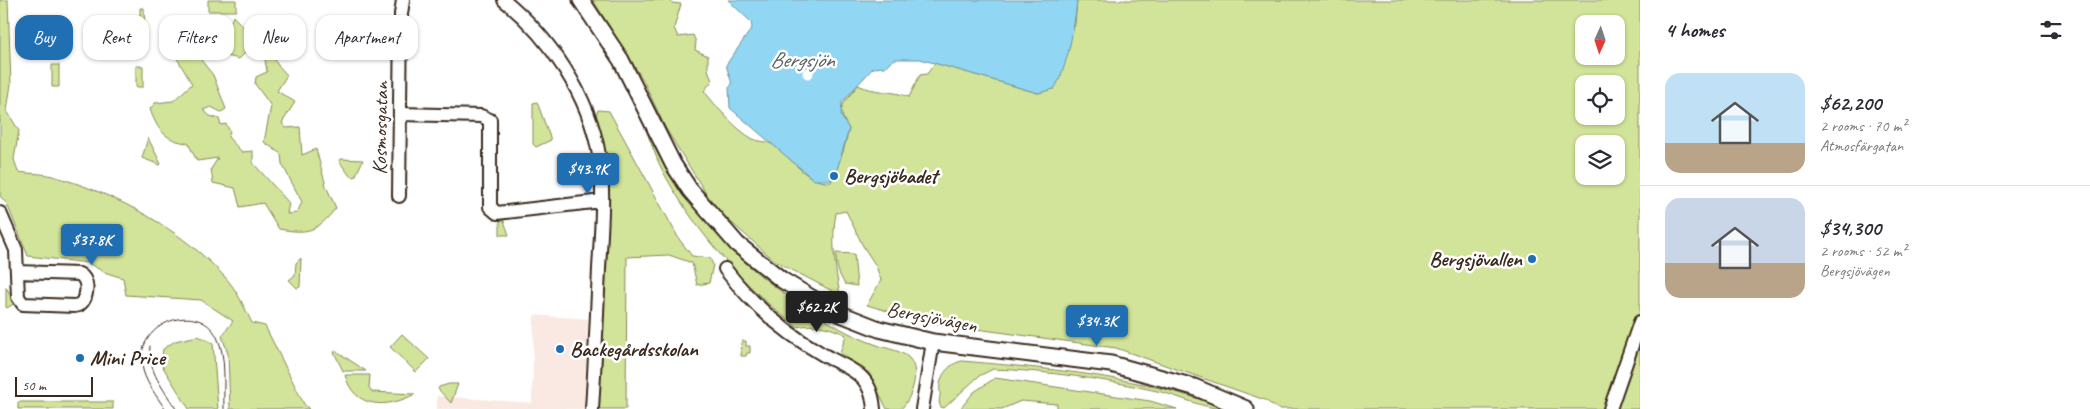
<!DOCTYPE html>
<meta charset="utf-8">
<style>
:root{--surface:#fff;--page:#f2f2f3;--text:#2b2b33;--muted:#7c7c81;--line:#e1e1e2;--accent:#1f6fb2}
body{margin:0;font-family:Caveat,sans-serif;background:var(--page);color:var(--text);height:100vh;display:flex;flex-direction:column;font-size:19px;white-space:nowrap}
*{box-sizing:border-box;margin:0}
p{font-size:16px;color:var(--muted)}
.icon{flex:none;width:28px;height:28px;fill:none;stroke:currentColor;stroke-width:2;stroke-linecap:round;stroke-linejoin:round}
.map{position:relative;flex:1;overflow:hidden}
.panel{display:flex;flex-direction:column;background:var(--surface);width:450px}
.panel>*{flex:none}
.top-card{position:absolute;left:15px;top:15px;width:475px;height:45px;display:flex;gap:10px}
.needle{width:32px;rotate:183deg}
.buttons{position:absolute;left:1575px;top:15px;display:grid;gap:10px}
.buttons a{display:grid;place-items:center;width:50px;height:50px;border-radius:10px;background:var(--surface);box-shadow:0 1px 4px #0004;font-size:25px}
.scale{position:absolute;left:15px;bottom:12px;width:78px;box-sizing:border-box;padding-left:5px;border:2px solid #3b2a1e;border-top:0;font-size:14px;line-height:18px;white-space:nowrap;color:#3b2a1e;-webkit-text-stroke:4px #fff;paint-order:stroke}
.price{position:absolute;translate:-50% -42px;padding:0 11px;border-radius:5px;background:var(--accent);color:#fff;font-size:16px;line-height:32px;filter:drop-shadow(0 1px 2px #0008)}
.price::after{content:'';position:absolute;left:50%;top:30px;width:15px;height:11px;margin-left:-8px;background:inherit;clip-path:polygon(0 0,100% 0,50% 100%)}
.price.selected{background:#222;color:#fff}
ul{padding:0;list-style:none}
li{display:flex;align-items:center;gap:15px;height:125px;padding:0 25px}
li+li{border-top:1px solid var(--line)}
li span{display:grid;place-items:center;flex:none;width:140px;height:100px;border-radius:15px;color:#555}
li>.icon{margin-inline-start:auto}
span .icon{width:60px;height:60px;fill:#fffc;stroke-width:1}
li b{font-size:21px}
h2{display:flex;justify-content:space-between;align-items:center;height:60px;padding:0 25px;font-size:21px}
.pill{padding:0 18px;border-radius:15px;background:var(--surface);box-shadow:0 1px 4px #0004;font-size:18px;line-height:45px}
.pill.selected{background:var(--accent);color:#fff}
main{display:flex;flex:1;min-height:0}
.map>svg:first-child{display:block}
.built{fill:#f9e9e2}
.green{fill:#d1e499;stroke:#86875c;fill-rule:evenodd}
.water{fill:#91d7f3;stroke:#6f929e}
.pier{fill:#fff}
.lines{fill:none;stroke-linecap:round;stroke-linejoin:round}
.minor-casing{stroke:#3b2a1e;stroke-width:16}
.tertiary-casing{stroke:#3b2a1e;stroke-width:19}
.minor{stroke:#fff;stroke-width:12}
.tertiary{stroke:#fff;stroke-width:15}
.tram{stroke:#3b2a1e;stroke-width:1}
.poi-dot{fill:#1f6fb2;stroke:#fff;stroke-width:2}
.labels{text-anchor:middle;stroke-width:5;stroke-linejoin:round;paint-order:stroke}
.street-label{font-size:21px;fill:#3b2a1e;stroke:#fff}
.poi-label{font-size:21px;font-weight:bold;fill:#3b2a1e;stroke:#fff;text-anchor:start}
.water-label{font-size:22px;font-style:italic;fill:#555e5e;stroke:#fff}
</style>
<main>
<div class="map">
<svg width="1640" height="409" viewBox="0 0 1640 409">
<rect width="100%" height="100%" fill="#fff"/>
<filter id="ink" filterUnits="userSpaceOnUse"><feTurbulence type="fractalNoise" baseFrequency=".02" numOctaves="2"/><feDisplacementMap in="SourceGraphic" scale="10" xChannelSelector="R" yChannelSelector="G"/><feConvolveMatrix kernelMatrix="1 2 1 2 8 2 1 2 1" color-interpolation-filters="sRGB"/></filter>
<g filter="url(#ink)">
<!-- built -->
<path class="built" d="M534,315L588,319L584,409H437V396L532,403Z"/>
<!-- green -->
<path class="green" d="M0,0H8L11,84L7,111L19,131L14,159L18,172C31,174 45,173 56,177C118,195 181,229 225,277C237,290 244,307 252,323L265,326L304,404L309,409H230L228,354L222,336L233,321L201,300L126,295L123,278L104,272L88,263L28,256L7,204L0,196Z
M208,0H236V11H208Z
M593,0H671L672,3L681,4L674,28L678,37L693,35L696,42L695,50L708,56V69L712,81L704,91C716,106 736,130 753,139C759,142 766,141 772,144C792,156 805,184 831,182L843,152L849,129C834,105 844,104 858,85C874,93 892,90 909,97L920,75L927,74L935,63L1038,93L1045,91L1069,42L1075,24L1077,0H1640V409H1278L1265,400L1116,348L925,322L867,305L881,280L876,266L863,246L846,211L836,213C831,240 835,268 840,295L775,261L715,208L666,129L643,80ZM1584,24H1616V56H1584ZM1584,84H1616V116H1584ZM1584,144H1616V176H1584Z
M140,8H144L145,31H140Z
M233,16L257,41L269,47L277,64L287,75L277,91L295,102L282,123L286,128L300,127L302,155L316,149L326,186L336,208C317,232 308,234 279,229L263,203L240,207L235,188L213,183L211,169L218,158L197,161L188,143C166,141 157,130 150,109L155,103L173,101L192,84L175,55L179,41L195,25L204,26L200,35L188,41L193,50L205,42L210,46L200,52L201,60L213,75L226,109L221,112L211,107L203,110L210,116L219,119L221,125L226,124L230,132L228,137L242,152L253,151V163L289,203L287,214L297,213L302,202L282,164L281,154L264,142L271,106L255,84L256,77L267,72L264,53L251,47L239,59L227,56L222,45Z
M52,65H59V87H52Z
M136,66H143V87H136Z
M537,102L551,140L536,147L533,144V103Z
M598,110L609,111L679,239L692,256L710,258L713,265L709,283L697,285L692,263L669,255L627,257L626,409H598L609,193L604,156L595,119Z
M643,123H645C686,214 748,278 836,326C849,334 863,340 877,345C887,349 901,350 909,358C921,371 912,398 901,409H887L869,373L840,353L846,335C831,327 813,323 797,327C744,287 698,234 666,177C656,160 651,141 643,123Z
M148,138L161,164L160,165L142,158Z
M340,159L363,160L355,177L350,176L339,161Z
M500,220L504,221L509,235H500Z
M836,253L854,254L857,286L845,284C838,274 836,265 836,253Z
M301,258L300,287L297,288L289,280L295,275L296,263Z
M6,287L15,303L7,308L6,307Z
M402,334L429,359L416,372L390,347Z
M198,336L213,343L218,409H189L161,364L163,349L175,341Z
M742,341H746V346H750V353H747L746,356H741Z
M336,351L366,371H343L334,352Z
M962,361C1052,369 1142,376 1227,409C1203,409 1180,396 1157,391C1104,379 1047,371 993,369L979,376L944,408L941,407C937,401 941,398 940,391C938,379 947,364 962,361Z
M345,375H370L369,387L372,392L415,394C387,409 354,409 345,375Z
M995,378L1150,401L1177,409H1057V404L1021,401L1002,409H960L974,392Z
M449,384H458L451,403L438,389L439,387Z
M18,402H113V409H18Z"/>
<!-- water -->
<path class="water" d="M728,0H1077C1075,24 1067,70 1054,89L1038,93L920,59H895L885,67L873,68L842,102L841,116L849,129L836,173L831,180H814L730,108L729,88L732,84L726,65L752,28L751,22Z"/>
<!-- pier -->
<path class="pier" d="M802.5 73a5.5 5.5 0 1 1 11 0a5.5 5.5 0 1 1-11 0Z"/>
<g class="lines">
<!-- minor casing -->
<g class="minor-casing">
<path id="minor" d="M504,0C550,38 589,95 599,155C605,192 601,231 599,269C597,315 595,362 592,409
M400,114L481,116L490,120V207L497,213L602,201
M399,196L401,14L403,0
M0,213L16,250L18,297L23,304L74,306L79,305C88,298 90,280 79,274L17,272
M725,269C751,303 785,333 822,354C834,361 848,366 859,375C869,383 873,397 874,409
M922,409L933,342
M1610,409L1640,322"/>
</g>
<!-- tertiary casing -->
<g class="tertiary-casing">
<path id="tertiary" d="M581,0L621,60L673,164L690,190L737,244L782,280L833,311L879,329L933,342L1111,364L1194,387L1246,409"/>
</g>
<!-- minor -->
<use href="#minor" class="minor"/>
<!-- tertiary -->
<use href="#tertiary" class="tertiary"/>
<!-- tram -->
<path class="tram" d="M150,346C147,371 164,389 176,409
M165,409C157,396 144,381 142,365C136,322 199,300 217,337C227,357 223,387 224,409"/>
</g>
</g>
<!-- markers -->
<g class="poi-dot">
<circle cx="834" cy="176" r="5"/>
<circle cx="1532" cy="259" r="5"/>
<circle cx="560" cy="349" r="5"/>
<circle cx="80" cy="358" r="5"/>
</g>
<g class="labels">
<!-- street labels -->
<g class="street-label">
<text transform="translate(380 128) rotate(-89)" y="7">Kosmosgatan</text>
<text transform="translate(932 317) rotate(11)" y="7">Bergsjövägen</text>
</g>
<!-- poi labels -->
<g class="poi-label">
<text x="844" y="183">Bergsjöbadet</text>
<text x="1522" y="266" text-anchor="end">Bergsjövallen</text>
<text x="570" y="356">Backegårdsskolan</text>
<text x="90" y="365">Mini Price</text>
</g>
<!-- water labels -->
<g class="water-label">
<text x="802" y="67">Bergsjön</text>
</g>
</g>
</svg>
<div class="buttons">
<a><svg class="needle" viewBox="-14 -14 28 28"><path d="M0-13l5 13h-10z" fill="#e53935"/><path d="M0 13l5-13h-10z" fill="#7c7c81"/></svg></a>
<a><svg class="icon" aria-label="locate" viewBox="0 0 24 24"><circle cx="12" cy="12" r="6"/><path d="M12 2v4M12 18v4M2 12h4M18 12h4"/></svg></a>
<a><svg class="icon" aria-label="layers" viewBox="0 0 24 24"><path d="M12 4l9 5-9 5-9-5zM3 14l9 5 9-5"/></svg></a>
</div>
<div class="scale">50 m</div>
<b class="price" style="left:588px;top:195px">$43.9K</b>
<b class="price" style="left:92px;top:266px">$37.8K</b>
<b class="price selected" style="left:817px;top:333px">$62.2K</b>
<b class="price" style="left:1097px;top:347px">$34.3K</b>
<div class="top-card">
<a class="pill selected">Buy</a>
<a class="pill">Rent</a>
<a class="pill">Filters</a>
<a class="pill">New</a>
<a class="pill">Apartment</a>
</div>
</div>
<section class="panel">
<h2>4 homes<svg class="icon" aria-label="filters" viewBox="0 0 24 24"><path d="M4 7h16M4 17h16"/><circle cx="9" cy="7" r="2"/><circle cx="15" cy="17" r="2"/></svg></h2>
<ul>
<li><span style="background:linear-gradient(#bfe0f5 70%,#b9a48a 0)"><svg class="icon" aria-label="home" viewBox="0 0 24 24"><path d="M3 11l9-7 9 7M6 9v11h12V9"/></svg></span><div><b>$62,200</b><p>2 rooms · 70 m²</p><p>Atmosfärgatan</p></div></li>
<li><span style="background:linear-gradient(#c9d6e8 65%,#b9a48a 0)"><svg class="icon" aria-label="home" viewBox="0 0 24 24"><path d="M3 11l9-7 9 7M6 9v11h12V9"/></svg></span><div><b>$34,300</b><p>2 rooms · 52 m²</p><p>Bergsjövägen</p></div></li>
</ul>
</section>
</main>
